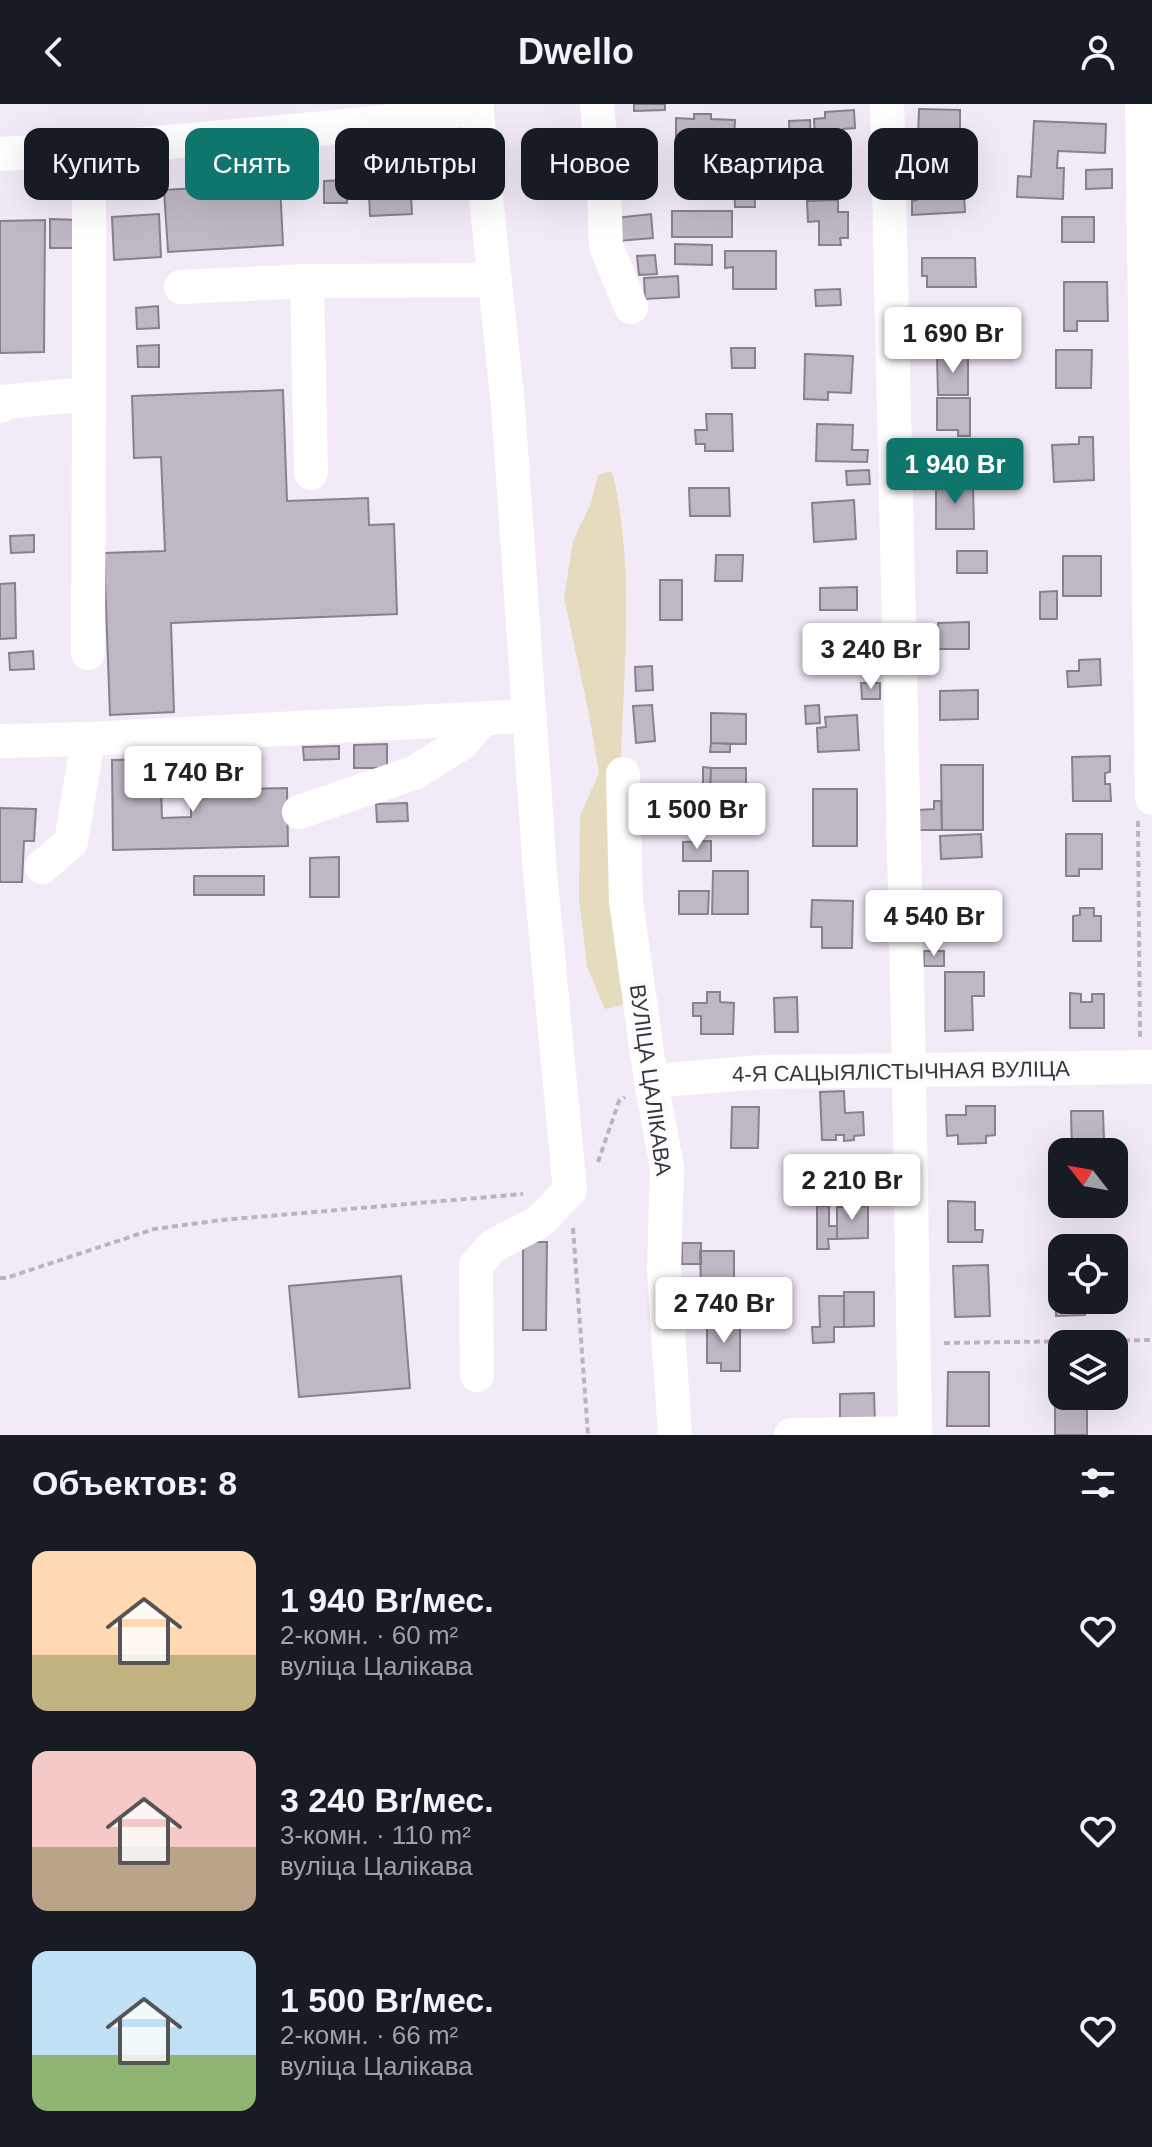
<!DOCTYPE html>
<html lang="ru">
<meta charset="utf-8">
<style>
:root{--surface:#171b24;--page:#242831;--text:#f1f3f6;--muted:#9ea1a6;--accent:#0f766e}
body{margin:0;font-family:Arial,sans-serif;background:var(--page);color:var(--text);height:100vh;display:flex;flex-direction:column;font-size:30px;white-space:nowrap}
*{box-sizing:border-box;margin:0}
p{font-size:26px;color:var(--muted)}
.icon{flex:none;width:44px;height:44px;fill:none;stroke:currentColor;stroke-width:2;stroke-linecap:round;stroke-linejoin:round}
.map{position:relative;height:1331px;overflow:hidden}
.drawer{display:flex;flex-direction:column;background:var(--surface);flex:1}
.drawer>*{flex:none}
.banner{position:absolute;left:24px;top:24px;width:1104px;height:72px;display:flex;gap:16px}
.needle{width:52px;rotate:301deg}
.controls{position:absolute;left:1048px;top:1034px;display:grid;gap:16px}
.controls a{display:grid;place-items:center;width:80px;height:80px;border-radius:16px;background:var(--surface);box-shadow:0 8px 32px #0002;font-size:40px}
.price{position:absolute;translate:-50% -68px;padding:0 18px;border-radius:8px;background:#fff;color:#222;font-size:26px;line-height:52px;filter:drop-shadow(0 2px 4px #0008)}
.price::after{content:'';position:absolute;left:50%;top:48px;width:24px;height:18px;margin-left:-12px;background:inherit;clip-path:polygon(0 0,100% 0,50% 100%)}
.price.current{background:var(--accent);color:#fff}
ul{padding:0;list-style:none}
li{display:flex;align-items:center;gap:24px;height:200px;padding:0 32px}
li span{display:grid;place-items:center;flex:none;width:224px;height:160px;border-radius:16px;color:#555}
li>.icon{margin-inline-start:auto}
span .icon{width:96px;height:96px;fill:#fffc;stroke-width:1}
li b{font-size:34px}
h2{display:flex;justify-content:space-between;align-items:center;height:96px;padding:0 32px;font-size:34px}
.pill{padding:0 28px;border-radius:16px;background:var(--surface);box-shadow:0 8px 32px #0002;font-size:28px;line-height:72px}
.pill.current{background:var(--accent);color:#fff}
header{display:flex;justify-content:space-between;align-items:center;height:104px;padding:0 32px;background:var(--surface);font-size:36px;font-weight:800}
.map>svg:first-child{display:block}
.green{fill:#e5dbbe}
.building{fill:#bfb7c4;stroke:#88808d;stroke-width:2}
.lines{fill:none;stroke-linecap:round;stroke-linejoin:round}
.path{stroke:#bbb4bf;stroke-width:4;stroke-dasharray:6 4;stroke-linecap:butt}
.minor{stroke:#fff;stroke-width:34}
.labels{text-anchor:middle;stroke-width:8;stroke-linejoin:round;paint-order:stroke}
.street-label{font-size:22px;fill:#3a373c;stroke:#fcfbfd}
</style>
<header><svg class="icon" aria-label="back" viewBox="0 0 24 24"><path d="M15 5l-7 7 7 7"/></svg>Dwello<svg class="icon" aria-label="person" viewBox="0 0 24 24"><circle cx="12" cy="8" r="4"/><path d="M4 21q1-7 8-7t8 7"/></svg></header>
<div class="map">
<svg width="1152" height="1331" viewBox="0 0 1152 1331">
<rect width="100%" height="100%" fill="#f3eaf8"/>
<!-- green -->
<path class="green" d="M612,367C635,462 624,558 621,654C618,736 623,818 625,900L605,905L587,863L579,795L580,712L599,669L588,605L564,494L573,437L591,399L598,371Z"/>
<!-- building -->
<path class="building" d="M634,0H665V6L634,7Z
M919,5L960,6V34H918Z
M854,6L855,24L843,25L844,51L816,53L814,15L825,14V8Z
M694,10H711V15L735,16L734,35H710V46H676V14L694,15Z
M810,16L811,53L790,54L789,17Z
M1034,17L1106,20L1105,49L1058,47L1057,64H1064L1063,95L1017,93L1018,72L1031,73Z
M1112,65V84L1086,85V66Z
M754,72L755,103H735L734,73Z
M963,73L965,108L912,111V97L917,96L916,75Z
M347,76V99H324V77Z
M280,79L283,141L168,148L164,86Z
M411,89L412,110L370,112L369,90Z
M838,96V108H848V134H840L841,141H819V117L808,118L807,97Z
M672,107H732V133H672Z
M159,110L161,153L114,156L112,113Z
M651,110L653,134L618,137L616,114Z
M1062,113H1094V138H1062Z
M50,115L79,116V144H50Z
M45,116L44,248L0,249V117Z
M675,140L712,141V161L675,160Z
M725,147H776V185H733V163L725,164Z
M655,151L657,170L639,171L637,152Z
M922,154H975L976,183H927V172H922Z
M678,172L679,193L645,195L644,174Z
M1064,178H1107L1108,217H1077V227H1064Z
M840,185L841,201L816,202L815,186Z
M158,202L159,224L137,225L136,204Z
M912,234H940V249H912Z
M159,241V263H138L137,242Z
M731,244H755V264H732Z
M1056,246H1092L1091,284H1056Z
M805,250L853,252L851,289L828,288V296L804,295Z
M937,251H968V291H938Z
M283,286L287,397L368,394L369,421L394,420L397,510L171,519L174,608L110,611L104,449L165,447L161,353L134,354L132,292Z
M937,294H970V332H958V326H937Z
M706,310H732L733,347H705V340H696L695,326H707Z
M817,320L853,321L852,346H868L867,358L816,357Z
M1079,333H1093L1094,376L1054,378L1052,341L1079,340Z
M869,366L870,380L847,381L846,367Z
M973,379L974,425H936V380Z
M689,384H729L730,412H690Z
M854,396L856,435L814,438L812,399Z
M34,431V448L11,449L10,432Z
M957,447H987V469H957Z
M716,451H743L742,477H715Z
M1063,452H1101V492H1063Z
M660,476H682V516H660Z
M15,479L16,534L0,535V480Z
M857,483V506H820V484Z
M1057,487V515H1040V488Z
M969,518V545H938V519Z
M33,547L34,565L10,566L9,549Z
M1100,555L1101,581L1068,583L1067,567H1079V556Z
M652,562L653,586L636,587L635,563Z
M861,579H880V595H862Z
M978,586V615L940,616V587Z
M652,601L655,637L636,639L633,602Z
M819,601L820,619L806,620L805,602Z
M711,609L746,610V640L711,639Z
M857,611L859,646L818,648L817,624L826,623L825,613Z
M711,639L730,640V648H710Z
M387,640V664H354V641Z
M339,642V655L304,656L303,643Z
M1110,652V668L1105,669V680H1110L1111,697H1073L1072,653Z
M160,655L162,714L191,713V686L287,684L288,742L113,746L112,656Z
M941,661H983V726H942Z
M703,663L711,664L710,681H703Z
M711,664H746V694H710Z
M813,685H857V742H813Z
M934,697H941L942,726H919V706L934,705Z
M407,699L408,717L377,718L376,700Z
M0,704L36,705L34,737H24L22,778H0Z
M981,730L982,753L941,755L940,732Z
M1066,730H1102V765H1079V772H1066Z
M711,737V757H683V738Z
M339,753V793H310V754Z
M713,767H748V810H712Z
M194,772H264V791H194Z
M679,787H709L708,810H679Z
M812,796L853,797L852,844H822V823H811Z
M1080,804H1094V812H1101V837H1073V812L1080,811Z
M924,847H944V862H924Z
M945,868H984V892H972L973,926L945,927Z
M707,888H720V898L734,899L733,930H701V912H693V899H707Z
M1070,889L1081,890V898H1092V890H1104V924H1070Z
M797,893L798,928H775L774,894Z
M844,987L845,1009L863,1008L864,1031L854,1032V1036L844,1037V1031H836V1036H822L820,988Z
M966,1002H995V1031L986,1032V1039L958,1040V1031L947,1032L946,1011H966Z
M732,1003H759L758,1044H731Z
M1071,1007H1103L1104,1037H1095V1048H1072Z
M948,1097L975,1098V1126H983L982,1138H948Z
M817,1102H829V1122H837V1135H828L829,1145H817Z
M868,1102V1134L837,1135V1103Z
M523,1138H547L546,1226H523Z
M682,1139H701V1160H682Z
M700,1147H734V1182L701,1183Z
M988,1161L990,1212L955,1213L953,1162Z
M1062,1164V1196H1085V1211L1056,1212L1055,1165Z
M401,1172L410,1284L299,1293L289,1182Z
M844,1188H874V1222L844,1223Z
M819,1192H844V1223H834V1238L813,1239L812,1223H820Z
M707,1219H740V1267H721V1259H707Z
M948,1268H989V1322H947Z
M1055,1274H1062V1292H1080V1295L1054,1294Z
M874,1289L875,1318L840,1319V1290Z
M1055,1300L1087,1301V1331H1055Z"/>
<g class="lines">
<!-- path -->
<path class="path" d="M1138,717L1140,936
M598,1058L619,997L625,993
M573,1124L588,1331
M0,1174H6L154,1125L222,1116L523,1090
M944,1239L1152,1236"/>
<!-- minor -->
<path class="minor" d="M476,0L508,301L540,768L570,1086L539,1118L493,1142L476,1161L477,1271
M597,0L604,79L606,142L631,203
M887,0L909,965L915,1331
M1142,0L1152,694
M0,50L89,45L336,23L430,13L477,0
M181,183L307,177
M0,302L3,298L89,290V45
M311,369L307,177L495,176
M88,549L89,290
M0,637L88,635
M623,670L626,797L651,977L667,1063L664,1167L675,1331
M299,708L414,669L462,639L483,614
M42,763L71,738L88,635L530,612
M651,977L762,968L1152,963
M791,1331L915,1329"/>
</g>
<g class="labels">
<!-- street labels -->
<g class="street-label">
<text transform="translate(901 967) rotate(-1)" y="8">4-Я САЦЫЯЛІСТЫЧНАЯ ВУЛІЦА</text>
<text transform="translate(651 976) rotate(82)" y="8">ВУЛІЦА ЦАЛІКАВА</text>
</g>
</g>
</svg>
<div class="controls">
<a><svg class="needle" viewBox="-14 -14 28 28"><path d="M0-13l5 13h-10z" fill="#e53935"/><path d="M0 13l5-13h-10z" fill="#9ea1a6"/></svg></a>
<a><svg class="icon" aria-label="locate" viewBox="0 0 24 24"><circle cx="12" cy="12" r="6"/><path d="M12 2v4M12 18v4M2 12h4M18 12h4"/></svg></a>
<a><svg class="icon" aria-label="layers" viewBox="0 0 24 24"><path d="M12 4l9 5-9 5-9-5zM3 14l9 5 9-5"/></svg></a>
</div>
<b class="price" style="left:953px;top:271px">1 690 Br</b>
<b class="price current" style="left:955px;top:402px">1 940 Br</b>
<b class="price" style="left:871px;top:587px">3 240 Br</b>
<b class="price" style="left:193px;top:710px">1 740 Br</b>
<b class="price" style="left:697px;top:747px">1 500 Br</b>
<b class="price" style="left:934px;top:854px">4 540 Br</b>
<b class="price" style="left:852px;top:1118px">2 210 Br</b>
<b class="price" style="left:724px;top:1241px">2 740 Br</b>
<div class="banner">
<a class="pill">Купить</a>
<a class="pill current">Снять</a>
<a class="pill">Фильтры</a>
<a class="pill">Новое</a>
<a class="pill">Квартира</a>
<a class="pill">Дом</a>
</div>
</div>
<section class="drawer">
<h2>Объектов: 8<svg class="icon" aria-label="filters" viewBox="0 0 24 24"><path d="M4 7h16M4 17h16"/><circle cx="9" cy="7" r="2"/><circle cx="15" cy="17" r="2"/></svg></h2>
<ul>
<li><span style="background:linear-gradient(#ffd9b3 65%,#c2b280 0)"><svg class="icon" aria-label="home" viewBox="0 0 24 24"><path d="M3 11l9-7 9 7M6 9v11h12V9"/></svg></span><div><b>1 940 Br/мес.</b><p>2-комн. · 60 m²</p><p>вуліца Цалікава</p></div><svg class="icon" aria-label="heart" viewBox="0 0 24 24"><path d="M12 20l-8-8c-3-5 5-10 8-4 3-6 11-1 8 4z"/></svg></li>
<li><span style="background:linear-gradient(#f6c9c9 60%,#b9a48a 0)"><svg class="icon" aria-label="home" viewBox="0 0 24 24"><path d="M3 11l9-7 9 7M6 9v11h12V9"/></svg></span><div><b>3 240 Br/мес.</b><p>3-комн. · 110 m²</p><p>вуліца Цалікава</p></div><svg class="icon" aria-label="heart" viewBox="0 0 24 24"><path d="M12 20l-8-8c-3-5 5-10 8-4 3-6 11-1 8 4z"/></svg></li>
<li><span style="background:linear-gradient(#bfe0f5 65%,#8fb573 0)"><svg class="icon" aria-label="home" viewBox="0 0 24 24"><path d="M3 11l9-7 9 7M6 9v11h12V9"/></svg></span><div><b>1 500 Br/мес.</b><p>2-комн. · 66 m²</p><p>вуліца Цалікава</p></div><svg class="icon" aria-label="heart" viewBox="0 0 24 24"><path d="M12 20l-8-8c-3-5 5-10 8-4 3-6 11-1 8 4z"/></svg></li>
</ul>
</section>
